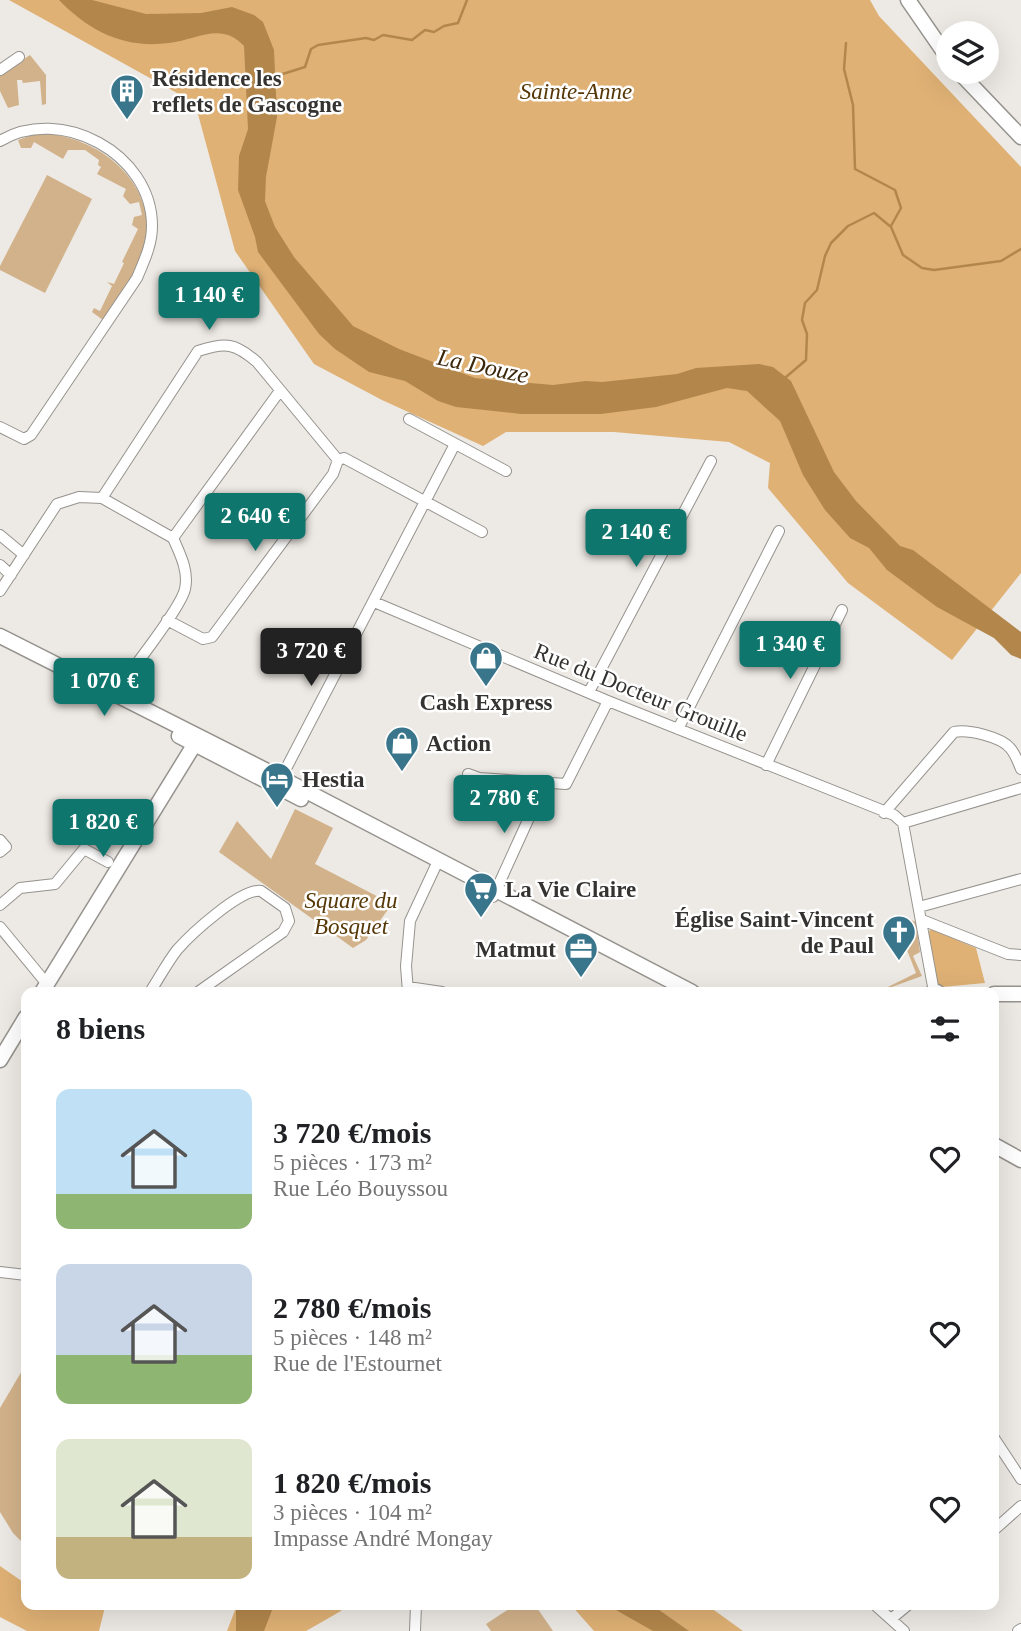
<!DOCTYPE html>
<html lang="fr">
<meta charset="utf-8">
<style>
:root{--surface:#fff;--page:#f6f6f6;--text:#202124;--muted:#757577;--accent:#0f766e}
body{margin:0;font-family:"Times New Roman",serif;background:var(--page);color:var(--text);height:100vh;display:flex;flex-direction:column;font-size:26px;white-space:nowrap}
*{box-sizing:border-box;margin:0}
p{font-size:23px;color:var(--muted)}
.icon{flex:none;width:38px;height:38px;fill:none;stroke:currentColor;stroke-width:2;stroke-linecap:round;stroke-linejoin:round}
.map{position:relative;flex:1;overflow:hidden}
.sheet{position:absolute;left:21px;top:987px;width:978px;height:623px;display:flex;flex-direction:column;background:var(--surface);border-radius:14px;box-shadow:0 7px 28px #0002}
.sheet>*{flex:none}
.controls{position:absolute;left:936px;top:21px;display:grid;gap:14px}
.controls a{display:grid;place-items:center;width:63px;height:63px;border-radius:50%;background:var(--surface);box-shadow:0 7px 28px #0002;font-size:35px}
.price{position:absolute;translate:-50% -60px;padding:0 16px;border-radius:7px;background:var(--accent);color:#fff;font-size:23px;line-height:46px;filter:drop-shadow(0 2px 4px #0008)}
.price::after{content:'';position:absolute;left:50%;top:42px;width:21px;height:16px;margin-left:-10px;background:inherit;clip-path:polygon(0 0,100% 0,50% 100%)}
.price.active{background:#222;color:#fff}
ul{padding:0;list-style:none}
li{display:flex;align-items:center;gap:21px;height:175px;padding:0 35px}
li span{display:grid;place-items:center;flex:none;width:196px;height:140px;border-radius:14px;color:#555}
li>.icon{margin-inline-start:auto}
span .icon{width:84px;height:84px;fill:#fffc;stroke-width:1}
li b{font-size:30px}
h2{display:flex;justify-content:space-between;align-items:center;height:84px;padding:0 35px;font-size:30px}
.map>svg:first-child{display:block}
.green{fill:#d2b28a}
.forest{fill:#dfb175}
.water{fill:#b3874c}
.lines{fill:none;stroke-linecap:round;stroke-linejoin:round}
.stream{stroke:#b3874c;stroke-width:2.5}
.minor-casing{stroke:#96938e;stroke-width:12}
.secondary-casing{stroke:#96938e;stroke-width:17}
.minor{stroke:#fff;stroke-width:10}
.secondary{stroke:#fff;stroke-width:14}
.labels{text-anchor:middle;stroke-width:5;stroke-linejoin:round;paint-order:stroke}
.poi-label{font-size:23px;font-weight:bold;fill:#343331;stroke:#fff;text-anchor:start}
.park-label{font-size:23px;font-style:italic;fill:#563706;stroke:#fff}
.street-label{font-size:23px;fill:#343331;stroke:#fff}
.water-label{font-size:24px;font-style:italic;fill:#3a270c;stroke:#fff}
</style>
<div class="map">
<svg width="1021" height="1631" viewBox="0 0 1021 1631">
<rect width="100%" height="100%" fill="#ede9e4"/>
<!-- green -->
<path class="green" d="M30,55L46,75V104L42,105L40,81L23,83L22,80H17L19,105L8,108L0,91V75Z
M38,133C100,134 166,188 142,256C134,279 117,300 103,320L92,312L94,308L100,311L112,286L107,282L114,284L124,263L122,262L138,229L132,225L134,217L142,215L139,202L130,204L123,196L126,189L97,174L101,167L98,165L99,160L85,150H68L63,159L34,142L31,148H21L18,140Z
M47,175L92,199L45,293L0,270V266Z
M295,809L333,828L315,864L392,904L366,940L353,948L219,852L237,821L271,859Z
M906,918L916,922L920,952L913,956L922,976L878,992L916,973L903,940L913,935Z
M26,1364V1546L13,1533L0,1512V1408Z
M515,1605H535L553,1631H491L486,1624Z"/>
<!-- forest -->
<path class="forest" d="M9,0H870L879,16L1021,167V573L952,660L848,583L768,488L770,463L729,442L614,432H506L483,446L382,400L314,364L235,251L195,103Z
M931,929L976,948L985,983L942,987L936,983L928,933Z
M0,1566L26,1584V1605L105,1607L99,1631H27L0,1617Z
M237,1605H342L341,1611L306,1631H227Z
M571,1605H707L743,1631H594Z"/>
<!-- water -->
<path class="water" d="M59,0H92L146,14L201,13L232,7L254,15L263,22L274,50L277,117L266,177L265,201L275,227L294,257L353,326L399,349L475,378L553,385L586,381L602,382L677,374L696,368L759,364L773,367L791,381L834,472L856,501L900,546L913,550L1021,632V659L1011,655L994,638L937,607L887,570L869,548L850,538L825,510L803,475L780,421L747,391L727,388L656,407L601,414H521L456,407L438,401L405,381L369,372L335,349L319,334L258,252L255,237L238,190L239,156L248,129L244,46C221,21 197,40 169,43C124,49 89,31 59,0Z
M247,1605H274L264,1631H236V1609Z
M607,1605H652L689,1631H653Z"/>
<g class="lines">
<!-- stream -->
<path class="stream" d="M846,43L844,69L853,105L855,169L895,190L901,208L891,226
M273,77L305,67L311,49L318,45L366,38L374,40L383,35L412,40L425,30L434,32L444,26L458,23L467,0
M786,377L806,360L807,334L802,320L805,303L817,290L825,256L831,243L848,226L874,213L891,227L903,255L922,268L934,270L1001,261L1021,249"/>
<!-- minor casing -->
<g class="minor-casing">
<path id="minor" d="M0,70L19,57
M0,141C60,105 152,153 152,226C152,245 144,261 137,278L31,435L24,439L0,427
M409,419L506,471
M102,498L173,538
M0,535L24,555
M173,538L279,392
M0,565L11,575
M0,591L57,504L79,497L102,498L198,351C226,342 235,343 257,362L338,460L344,458L482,532
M374,602L608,701L894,815L903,823L934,992
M167,620L203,639L212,637L333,474L338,460
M589,692L711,461
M108,700C123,682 181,608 185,589C189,571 180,554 173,538
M678,729L779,531
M766,765L842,610
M468,774L479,778L566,784L608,701
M279,782L455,444
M884,813L954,732C968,729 1001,737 1010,748C1015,753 1018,762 1021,769
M903,823L1021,788
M0,840L6,847L0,852
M493,897L544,785
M0,905L20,888L55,884L84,849L108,862
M919,907L1021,879
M922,920L1008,954L1021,955
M0,927L47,984
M408,987L442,992
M150,992C159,978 167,963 177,950C191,934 241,888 261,891L285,908L289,921L283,932L198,992
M408,992L406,966L410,921L438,861
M0,1272L26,1275
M994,1438L1021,1479
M994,1530L1021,1506
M875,1605L904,1631
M891,1619L908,1605
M415,1631L416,1605
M1018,1631L1021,1629"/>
</g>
<!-- secondary casing -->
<g class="secondary-casing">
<path id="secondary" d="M908,0L948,58
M959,72L1021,137
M0,636L281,778L692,992
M179,736L301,799
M42,992L199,737
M933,992H937
M994,994H1021
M0,1060L26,1017
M994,1145L1021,1160"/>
</g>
<!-- minor -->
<use href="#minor" class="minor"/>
<!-- secondary -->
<use href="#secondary" class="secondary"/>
</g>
<!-- icons -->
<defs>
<g id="building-pin" transform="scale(1.75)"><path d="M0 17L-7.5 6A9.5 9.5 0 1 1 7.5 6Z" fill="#39768c" stroke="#fff"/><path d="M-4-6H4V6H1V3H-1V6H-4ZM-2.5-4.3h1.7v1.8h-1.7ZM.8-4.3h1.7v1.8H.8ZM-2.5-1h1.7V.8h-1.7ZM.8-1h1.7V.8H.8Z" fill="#fff"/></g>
<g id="shop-pin" transform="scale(1.75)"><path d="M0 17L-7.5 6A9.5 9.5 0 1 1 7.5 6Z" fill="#39768c" stroke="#fff"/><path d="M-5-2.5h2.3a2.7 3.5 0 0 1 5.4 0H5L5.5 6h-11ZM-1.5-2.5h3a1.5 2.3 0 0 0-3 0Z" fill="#fff"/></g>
<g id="hotel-pin" transform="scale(1.75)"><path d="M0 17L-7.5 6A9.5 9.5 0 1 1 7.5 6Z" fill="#39768c" stroke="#fff"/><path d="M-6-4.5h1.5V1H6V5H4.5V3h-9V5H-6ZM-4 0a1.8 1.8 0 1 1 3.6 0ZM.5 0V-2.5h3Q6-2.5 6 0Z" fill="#fff"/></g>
<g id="supermarket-pin" transform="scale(1.75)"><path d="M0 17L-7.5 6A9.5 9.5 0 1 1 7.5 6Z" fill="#39768c" stroke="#fff"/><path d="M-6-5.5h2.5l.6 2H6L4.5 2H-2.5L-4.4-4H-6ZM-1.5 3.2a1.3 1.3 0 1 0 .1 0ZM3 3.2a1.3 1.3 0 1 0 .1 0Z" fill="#fff"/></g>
<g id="church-pin" transform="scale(1.75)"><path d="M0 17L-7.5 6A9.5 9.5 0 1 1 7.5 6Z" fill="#39768c" stroke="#fff"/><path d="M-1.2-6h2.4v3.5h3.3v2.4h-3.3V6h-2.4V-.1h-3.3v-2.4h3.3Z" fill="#fff"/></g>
<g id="office-pin" transform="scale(1.75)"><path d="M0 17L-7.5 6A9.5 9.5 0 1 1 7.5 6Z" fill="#39768c" stroke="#fff"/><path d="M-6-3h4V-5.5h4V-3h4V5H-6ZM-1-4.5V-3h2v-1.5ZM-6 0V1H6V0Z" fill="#fff"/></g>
</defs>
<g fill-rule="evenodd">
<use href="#building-pin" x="127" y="91"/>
<use href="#shop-pin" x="486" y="658"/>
<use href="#shop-pin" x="402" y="743"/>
<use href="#hotel-pin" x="277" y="779"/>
<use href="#supermarket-pin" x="481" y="889"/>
<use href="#church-pin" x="899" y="932"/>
<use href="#office-pin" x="581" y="949"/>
</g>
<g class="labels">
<!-- poi labels -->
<g class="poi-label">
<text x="152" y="86">Résidence les<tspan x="152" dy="26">reflets de Gascogne</tspan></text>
<text x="486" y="710" text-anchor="middle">Cash Express</text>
<text x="426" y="751">Action</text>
<text x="302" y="787">Hestia</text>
<text x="505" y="897">La Vie Claire</text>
<text x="874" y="927" text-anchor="end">Église Saint-Vincent<tspan x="874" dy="26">de Paul</tspan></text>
<text x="556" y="957" text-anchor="end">Matmut</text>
</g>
<!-- park labels -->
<g class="park-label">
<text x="576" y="99">Sainte-Anne</text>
<text x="351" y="908">Square du<tspan x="351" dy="26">Bosquet</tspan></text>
</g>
<!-- street labels -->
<g class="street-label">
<text transform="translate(641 692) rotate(22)" y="8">Rue du Docteur Grouille</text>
</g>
<!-- water labels -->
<g class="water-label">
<text transform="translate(483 366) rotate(12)" y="8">La Douze</text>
</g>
</g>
</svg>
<div class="controls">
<a><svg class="icon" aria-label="layers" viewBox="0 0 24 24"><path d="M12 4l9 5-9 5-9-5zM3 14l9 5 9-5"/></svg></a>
</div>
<b class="price" style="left:209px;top:332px">1 140 €</b>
<b class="price" style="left:255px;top:553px">2 640 €</b>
<b class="price" style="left:636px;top:569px">2 140 €</b>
<b class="price" style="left:790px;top:681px">1 340 €</b>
<b class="price active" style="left:311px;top:688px">3 720 €</b>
<b class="price" style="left:104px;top:718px">1 070 €</b>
<b class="price" style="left:504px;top:835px">2 780 €</b>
<b class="price" style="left:103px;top:859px">1 820 €</b>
<section class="sheet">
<h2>8 biens<svg class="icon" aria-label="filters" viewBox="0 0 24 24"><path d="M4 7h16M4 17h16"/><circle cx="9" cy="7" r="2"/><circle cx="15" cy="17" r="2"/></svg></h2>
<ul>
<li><span style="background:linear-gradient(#bfe0f5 75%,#8fb573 0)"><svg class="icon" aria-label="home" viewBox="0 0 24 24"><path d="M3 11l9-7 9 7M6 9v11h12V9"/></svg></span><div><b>3 720 €/mois</b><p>5 pièces · 173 m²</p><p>Rue Léo Bouyssou</p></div><svg class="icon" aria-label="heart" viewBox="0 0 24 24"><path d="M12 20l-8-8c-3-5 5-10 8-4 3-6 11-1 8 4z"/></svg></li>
<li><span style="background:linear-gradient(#c9d6e8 65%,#8fb573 0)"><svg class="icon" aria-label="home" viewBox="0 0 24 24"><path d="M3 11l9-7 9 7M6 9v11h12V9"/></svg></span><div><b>2 780 €/mois</b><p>5 pièces · 148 m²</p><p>Rue de l'Estournet</p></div><svg class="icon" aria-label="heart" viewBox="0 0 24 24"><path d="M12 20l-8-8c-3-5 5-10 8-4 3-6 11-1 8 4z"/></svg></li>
<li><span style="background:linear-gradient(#dfe7d0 70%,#c2b280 0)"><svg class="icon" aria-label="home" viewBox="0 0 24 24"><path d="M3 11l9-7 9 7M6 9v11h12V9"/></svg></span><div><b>1 820 €/mois</b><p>3 pièces · 104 m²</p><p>Impasse André Mongay</p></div><svg class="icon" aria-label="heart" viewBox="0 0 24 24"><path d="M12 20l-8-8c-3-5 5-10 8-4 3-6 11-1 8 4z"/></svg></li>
</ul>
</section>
</div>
